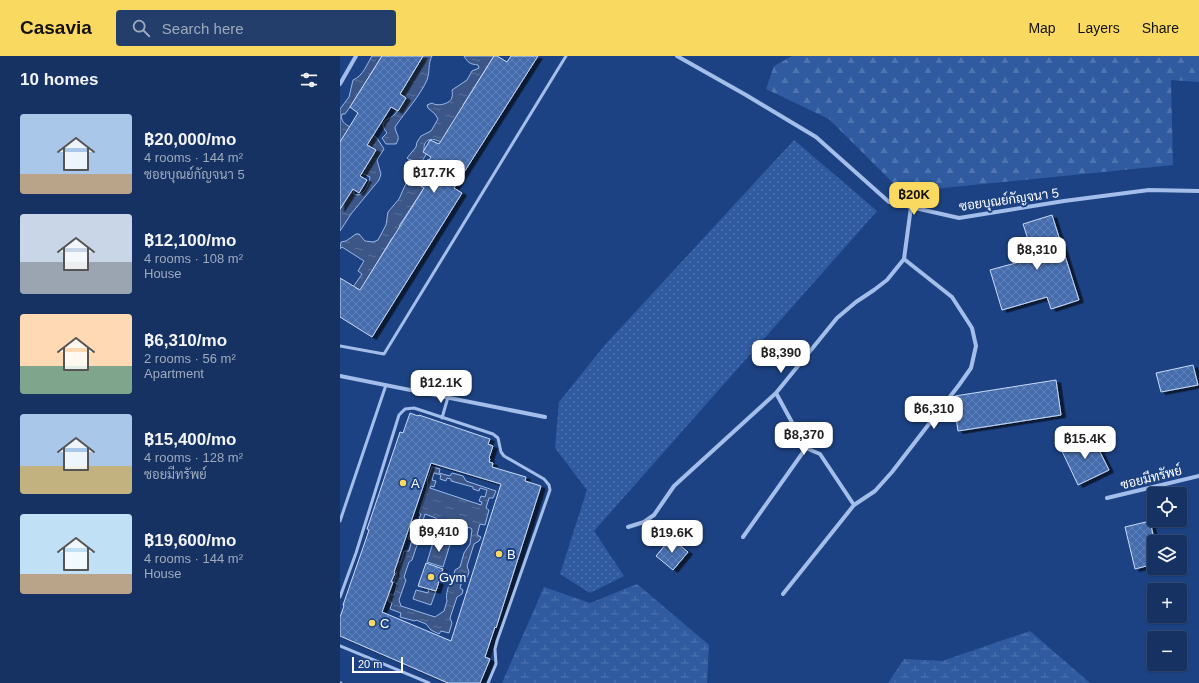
<!DOCTYPE html>
<meta charset="utf-8">
<style>
:root{--surface:#163262;--page:#233e6b;--text:#f1f3f6;--muted:#9eaabe;--line:#354d77;--accent:#fad961}
body{margin:0;font-family:Arial,Sarabun,sans-serif;background:var(--page);color:var(--text);height:100vh;display:flex;flex-direction:column;font-size:15px;white-space:nowrap}
*{box-sizing:border-box;margin:0}
p{font-size:13px;color:var(--muted)}
.icon{flex:none;width:22px;height:22px;fill:none;stroke:currentColor;stroke-width:2;stroke-linecap:round;stroke-linejoin:round}
.map{position:relative;flex:1;overflow:hidden}
.sheet{display:flex;flex-direction:column;background:var(--surface);width:340px}
.sheet>*{flex:none}
.controls{position:absolute;left:807px;top:431px;display:grid;gap:8px}
.controls a{display:grid;place-items:center;width:40px;height:40px;border-radius:4px;background:var(--surface);box-shadow:0 1px 3px #0004,0 0 0 1px var(--line);font-size:20px}
.scale{position:absolute;left:12px;bottom:10px;width:51px;box-sizing:border-box;padding-left:4px;border:2px solid #fff;border-top:0;font-size:11px;line-height:14px;white-space:nowrap;color:#fff;-webkit-text-stroke:3px #1d4283;paint-order:stroke}
.price{position:absolute;translate:-50% -34px;padding:0 9px;border-radius:8px;background:#fff;color:#222;font-size:13px;line-height:26px;filter:drop-shadow(0 1px 2px #0008)}
.price::after{content:'';position:absolute;left:50%;top:24px;width:12px;height:9px;margin-left:-6px;background:inherit;clip-path:polygon(0 0,100% 0,50% 100%)}
.price.current{background:var(--accent);color:#111}
ul{padding:0;list-style:none}
li{display:flex;align-items:center;gap:12px;height:100px;padding:0 20px}
li span{display:grid;place-items:center;flex:none;width:112px;height:80px;border-radius:4px;color:#555}
li>.icon{margin-inline-start:auto}
span .icon{width:48px;height:48px;fill:#fffc;stroke-width:1}
li b{font-size:17px}
h2{display:flex;justify-content:space-between;align-items:center;height:48px;padding:0 20px;font-size:17px}
header{display:flex;align-items:center;gap:24px;box-sizing:border-box;height:56px;padding:0 20px;background:var(--accent);color:#111}
header strong{font-size:19px}
nav{display:flex;gap:22px;margin-inline-start:auto;font-size:14px}
.search{width:280px;height:36px;background:var(--page);display:flex;align-items:center;gap:10px;box-sizing:border-box;padding:0 14px;border-radius:4px;color:var(--muted);font-size:15px}
main{display:flex;flex:1;min-height:0}
.map>svg:first-child{display:block}
.grass{fill:url(#grass-dots)}
.forest{fill:url(#forest-firs)}
.wetland{fill:url(#wetland-marsh)}
.water{fill:url(#water-ripples);stroke:#96b8ec;fill-rule:evenodd}
.building{fill:url(#building-cross-hatch);stroke:#c8daf7;fill-rule:evenodd;filter:url(#shadow)}
.lines{fill:none;stroke-linecap:round;stroke-linejoin:round}
.lane{stroke:#a3beea;stroke-width:3}
.street{stroke:#a3beea;stroke-width:4}
.poi-dot{fill:#fad961;stroke:#1d4283;stroke-width:1.5}
.labels{text-anchor:middle;stroke-width:4;stroke-linejoin:round;paint-order:stroke}
.street-label{font-size:13px;fill:#fff;stroke:#1d4283}
.poi-label{font-size:13px;fill:#fff;stroke:#1d4283;text-anchor:start}
</style>
<header>
<strong>Casavia</strong>
<div class="search"><svg class="icon" aria-label="search" viewBox="0 0 24 24"><circle cx="10" cy="10" r="6"/><path d="M15 15l6 6"/></svg>Search here</div>
<nav><a>Map</a><a>Layers</a><a>Share</a></nav>
</header>
<main>
<section class="sheet">
<h2>10 homes<svg class="icon" aria-label="filters" viewBox="0 0 24 24"><path d="M4 7h16M4 17h16"/><circle cx="9" cy="7" r="2"/><circle cx="15" cy="17" r="2"/></svg></h2>
<ul>
<li><span style="background:linear-gradient(#a9c7e8 75%,#b9a48a 0)"><svg class="icon" aria-label="home" viewBox="0 0 24 24"><path d="M3 11l9-7 9 7M6 9v11h12V9"/></svg></span><div><b>฿20,000/mo</b><p>4 rooms · 144 m²</p><p>ซอยบุณย์กัญจนา 5</p></div></li>
<li><span style="background:linear-gradient(#c9d6e8 60%,#9aa5b1 0)"><svg class="icon" aria-label="home" viewBox="0 0 24 24"><path d="M3 11l9-7 9 7M6 9v11h12V9"/></svg></span><div><b>฿12,100/mo</b><p>4 rooms · 108 m²</p><p>House</p></div></li>
<li><span style="background:linear-gradient(#ffd9b3 65%,#7fa58c 0)"><svg class="icon" aria-label="home" viewBox="0 0 24 24"><path d="M3 11l9-7 9 7M6 9v11h12V9"/></svg></span><div><b>฿6,310/mo</b><p>2 rooms · 56 m²</p><p>Apartment</p></div></li>
<li><span style="background:linear-gradient(#a9c7e8 65%,#c2b280 0)"><svg class="icon" aria-label="home" viewBox="0 0 24 24"><path d="M3 11l9-7 9 7M6 9v11h12V9"/></svg></span><div><b>฿15,400/mo</b><p>4 rooms · 128 m²</p><p>ซอยมีทรัพย์</p></div></li>
<li><span style="background:linear-gradient(#bfe0f5 75%,#b9a48a 0)"><svg class="icon" aria-label="home" viewBox="0 0 24 24"><path d="M3 11l9-7 9 7M6 9v11h12V9"/></svg></span><div><b>฿19,600/mo</b><p>4 rooms · 144 m²</p><p>House</p></div></li>
</ul>
</section>
<div class="map">
<svg width="859" height="627" viewBox="0 0 859 627">
<defs>
<pattern id="grass-dots" width="8" height="8" patternUnits="userSpaceOnUse"><rect width="8" height="8" fill="#305ba1"/><path d="M2 2h.1M6 6h.1" fill="none" stroke="#4f74af" stroke-width="1.8" stroke-linecap="round"/></pattern>
<pattern id="forest-firs" width="22" height="20" patternUnits="userSpaceOnUse"><rect width="22" height="20" fill="#305ba1"/><path d="M5 1l3.5 6h-7zM16 11l3.5 6h-7z" fill="#4f74af"/></pattern>
<pattern id="wetland-marsh" width="20" height="14" patternUnits="userSpaceOnUse"><rect width="20" height="14" fill="#305ba1"/><path d="M1 5h8M5 5V1M11 12h8M15 12V8" fill="none" stroke="#4f74af"/></pattern>
<pattern id="water-ripples" width="26" height="14" patternUnits="userSpaceOnUse"><rect width="26" height="14" fill="#3c5787"/><path d="M2 4q2-2 4 0t4 0M15 11q2-2 4 0t4 0" fill="none" stroke="#597099"/></pattern>
<pattern id="building-cross-hatch" width="8" height="8" patternUnits="userSpaceOnUse"><rect width="8" height="8" fill="#456cac"/><path d="M0 0l8 8M0 8l8-8" fill="none" stroke="#6182b8"/></pattern>
<filter id="shadow"><feDropShadow dx="4.5" dy="2.5" stdDeviation="0" flood-color="#0009"/></filter>
</defs>
<rect width="100%" height="100%" fill="#1d4283"/>
<!-- grass -->
<path class="grass" d="M454,84L537,155L254,475L284,520L250,537L220,518L247,434L215,392L219,346L264,290Z"/>
<!-- forest -->
<path class="forest" d="M452,0H859V26L831,24L833,109L562,136L489,63L426,33L434,10Z"/>
<!-- wetland -->
<path class="wetland" d="M297,528L369,589L367,627H162L204,531L250,547Z
M690,575L750,627H548L564,603L602,605Z"/>
<!-- water -->
<path class="water" d="M32,0H42L10,51L5,58H2C0,65 5,68 10,71L0,86V53L9,41L13,24C23,20 27,8 32,0Z
M83,0H92C88,7 90,16 87,24C80,40 65,56 55,71C56,79 61,80 56,88H46L42,82L47,77C37,64 48,65 55,58C59,53 62,48 66,42L60,38Z
M124,0H154L123,49L136,58L101,86C91,81 83,83 84,95L87,97L81,107L68,103L67,102L76,91L77,86L81,80L91,75L98,63L95,58L88,52L87,49L92,47C97,51 111,48 112,41C113,39 112,36 112,34L127,24L132,15L139,12L138,9C130,8 128,7 124,0Z
M28,76L37,82L44,93L37,104L41,118L39,124L11,158L0,175V153L13,133L14,138L18,139C25,137 29,128 30,121L22,117L36,94L23,86Z
M88,103L110,117L78,128L84,132L59,170L73,179L52,182L20,235L13,231L22,218L18,215L24,205L2,191L0,193L1,186L6,185L16,178H19L25,185L33,186L38,184L46,169L48,156L59,143L67,125L72,119C71,114 72,112 77,109L82,110Z
M92,411L100,413L99,417L110,420L112,417L123,420L126,425L156,435L153,442H149L146,452L149,454L145,469L140,468L137,479L141,481L139,485L134,488L127,510L129,516L127,522H123L120,532L123,534L122,538L117,541L110,562L112,567L109,577L101,575L99,578L91,574L86,568L76,564L75,565L60,561L61,557L50,553L52,547L48,545L50,538L54,539L57,528L54,526L57,516L54,514L57,506H61L64,495H69L72,484L68,483L70,478L73,476L75,469H77L81,458L79,457L88,429L87,425ZM94,417L101,419L100,423L106,425L107,422L111,423V425L133,431V433L139,435L140,432L147,434L145,441L141,440L139,445L142,446L141,449L90,432L91,430L94,431L96,425L92,424ZM85,458L96,462L94,470L118,478L121,470L131,472L132,474L130,488L124,497L120,511L115,514L113,521H112C109,528 105,539 107,545L104,555L95,561L61,550L59,544L66,524L64,521L69,506L72,504L79,483L78,481Z
M96,477L112,482L103,511L87,506Z
M89,533L96,535L91,549L73,543L76,534L88,537Z"/>
<!-- building -->
<path class="building" d="M42,0H83L60,38L66,42L58,55L51,51L27,89L36,94L20,120L27,124L19,137L13,133L0,153V86L18,57L10,51Z
M154,0H157L167,6L171,0H198L114,132L122,137L32,281L0,261V222L20,234L84,132L78,128L79,127L76,125L91,101L83,96L90,84L99,88Z
M712,159L739,244L711,253L707,241L662,254L650,214L694,202L683,168Z
M853,309L858,329L821,336L816,317Z
M716,324L721,359L618,375L613,342L615,340Z
M70,357L78,360L79,359L150,383L148,388L153,390L149,402L150,403L149,406L153,407L152,411L186,421L185,425L201,430L156,572L155,571L145,601L150,603L140,627H108L0,580V561L4,550L3,549L26,483L29,474L27,473L57,385L60,376L63,377ZM91,407L161,428L111,585L42,556L53,526H51L55,517L54,516Z
M751,378L769,414L738,429L721,393Z
M810,465L814,483V508L795,513L785,471Z
M331,482L348,496L333,514L316,500Z
M86,507L103,513L96,535L78,530Z"/>
<g class="lines">
<!-- lane -->
<path class="lane" d="M0,290L44,298L226,0
M102,362L108,341
M0,465L46,329
M0,541L16,497L59,359L65,353L74,352L153,378L158,382L161,396L164,400L204,423L209,429L210,434L157,585L155,593L156,608L148,627
M0,590L89,627
M0,627H1"/>
<!-- street -->
<path class="street" d="M337,0L406,39L476,81L549,146L619,162L724,145L809,134L859,135
M0,28L16,0
M0,320L205,361
M436,337L466,392L480,398L514,449
M767,442L859,420
M288,471L304,466L314,459L334,430L436,337L497,262L516,246L534,234L547,224L564,203L571,151
M403,481L466,392
M443,538L514,449L535,435L552,416L619,329L631,312L636,290L632,272L612,241L564,203"/>
</g>
<!-- markers -->
<g class="poi-dot">
<circle cx="63" cy="427" r="4"/>
<circle cx="159" cy="498" r="4"/>
<circle cx="91" cy="521" r="4"/>
<circle cx="32" cy="567" r="4"/>
</g>
<g class="labels">
<!-- street labels -->
<g class="street-label">
<text transform="translate(669 143) rotate(-8)" y="5">ซอยบุณย์กัญจนา 5</text>
<text transform="translate(811 421) rotate(-14)" y="5">ซอยมีทรัพย์</text>
</g>
<!-- poi labels -->
<g class="poi-label">
<text x="71" y="432">A</text>
<text x="167" y="503">B</text>
<text x="99" y="526">Gym</text>
<text x="40" y="572">C</text>
</g>
</g>
</svg>
<div class="controls">
<a><svg class="icon" aria-label="locate" viewBox="0 0 24 24"><circle cx="12" cy="12" r="6"/><path d="M12 2v4M12 18v4M2 12h4M18 12h4"/></svg></a>
<a><svg class="icon" aria-label="layers" viewBox="0 0 24 24"><path d="M12 4l9 5-9 5-9-5zM3 14l9 5 9-5"/></svg></a>
<a>+</a>
<a>−</a>
</div>
<div class="scale">20 m</div>
<b class="price" style="left:94px;top:138px">฿17.7K</b>
<b class="price current" style="left:574px;top:160px">฿20K</b>
<b class="price" style="left:697px;top:215px">฿8,310</b>
<b class="price" style="left:441px;top:318px">฿8,390</b>
<b class="price" style="left:101px;top:348px">฿12.1K</b>
<b class="price" style="left:594px;top:374px">฿6,310</b>
<b class="price" style="left:464px;top:400px">฿8,370</b>
<b class="price" style="left:745px;top:404px">฿15.4K</b>
<b class="price" style="left:99px;top:497px">฿9,410</b>
<b class="price" style="left:332px;top:498px">฿19.6K</b>
</div>
</main>
